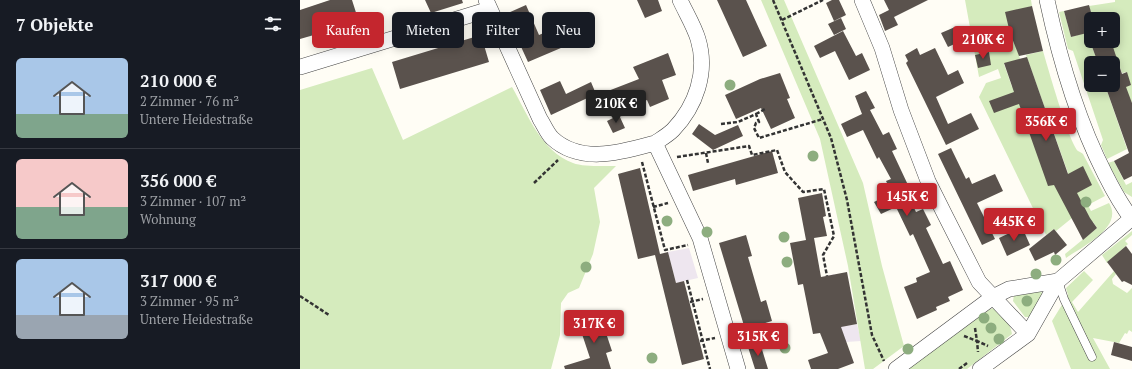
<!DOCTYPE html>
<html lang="de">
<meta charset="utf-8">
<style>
:root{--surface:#171b24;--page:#20242c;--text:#f1f3f6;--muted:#9ea1a6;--line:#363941;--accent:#c4262e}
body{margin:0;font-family:"PT Serif",serif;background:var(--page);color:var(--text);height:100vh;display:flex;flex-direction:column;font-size:15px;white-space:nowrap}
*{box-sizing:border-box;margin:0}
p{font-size:13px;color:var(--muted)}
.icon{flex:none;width:22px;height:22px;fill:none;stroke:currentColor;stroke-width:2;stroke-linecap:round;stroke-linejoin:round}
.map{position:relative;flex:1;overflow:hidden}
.sheet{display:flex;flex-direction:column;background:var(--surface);width:300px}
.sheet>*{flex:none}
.banner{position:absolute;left:12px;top:12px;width:380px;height:36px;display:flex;gap:8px}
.controls{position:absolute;left:784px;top:12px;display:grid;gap:8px}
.controls a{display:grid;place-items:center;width:36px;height:36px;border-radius:6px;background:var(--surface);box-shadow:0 2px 10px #0003;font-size:20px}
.price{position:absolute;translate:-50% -34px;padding:0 9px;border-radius:4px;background:var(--accent);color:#fff;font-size:13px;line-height:26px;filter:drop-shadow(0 1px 2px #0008)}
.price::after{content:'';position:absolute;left:50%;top:24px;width:12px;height:9px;margin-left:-6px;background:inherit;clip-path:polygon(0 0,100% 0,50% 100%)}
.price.selected{background:#222;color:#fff}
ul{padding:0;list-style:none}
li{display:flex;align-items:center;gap:12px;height:100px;padding:0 16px}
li+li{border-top:1px solid var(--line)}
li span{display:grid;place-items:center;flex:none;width:112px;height:80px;border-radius:6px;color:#555}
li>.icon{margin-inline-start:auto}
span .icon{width:48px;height:48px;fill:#fffc;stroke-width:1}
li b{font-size:17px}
h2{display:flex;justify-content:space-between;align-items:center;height:48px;padding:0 16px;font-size:17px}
.pill{padding:0 14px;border-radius:6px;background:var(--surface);box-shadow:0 2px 10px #0003;font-size:14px;line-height:36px}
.pill.selected{background:var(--accent);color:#fff}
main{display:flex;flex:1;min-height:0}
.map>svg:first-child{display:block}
.industrial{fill:#eee6ef}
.green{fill:#d5ebbd}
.building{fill:#5a524d}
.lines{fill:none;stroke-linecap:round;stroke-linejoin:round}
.lane-casing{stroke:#444;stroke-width:9}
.street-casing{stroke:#444;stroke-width:16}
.path{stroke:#333;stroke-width:2.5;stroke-dasharray:4 2;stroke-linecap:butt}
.lane{stroke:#fff;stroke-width:8}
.street{stroke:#fff;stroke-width:15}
.tree{fill:#8dad7f}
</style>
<main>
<section class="sheet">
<h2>7 Objekte<svg class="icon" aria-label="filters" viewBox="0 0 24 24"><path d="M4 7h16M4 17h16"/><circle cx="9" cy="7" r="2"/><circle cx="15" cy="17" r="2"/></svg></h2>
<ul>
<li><span style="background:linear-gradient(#a9c7e8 70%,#7fa58c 0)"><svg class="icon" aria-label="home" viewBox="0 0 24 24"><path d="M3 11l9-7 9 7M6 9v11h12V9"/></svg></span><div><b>210 000 €</b><p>2 Zimmer · 76 m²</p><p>Untere Heidestraße</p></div></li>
<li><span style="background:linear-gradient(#f6c9c9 60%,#7fa58c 0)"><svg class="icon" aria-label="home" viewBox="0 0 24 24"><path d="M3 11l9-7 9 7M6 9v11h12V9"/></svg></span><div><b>356 000 €</b><p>3 Zimmer · 107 m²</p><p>Wohnung</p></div></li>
<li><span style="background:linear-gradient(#a9c7e8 70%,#9aa5b1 0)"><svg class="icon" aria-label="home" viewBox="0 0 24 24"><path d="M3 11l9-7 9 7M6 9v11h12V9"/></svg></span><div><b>317 000 €</b><p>3 Zimmer · 95 m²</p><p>Untere Heidestraße</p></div></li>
</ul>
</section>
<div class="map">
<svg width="832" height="369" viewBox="0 0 832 369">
<rect width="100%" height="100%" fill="#fffdf5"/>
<!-- industrial -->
<path class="industrial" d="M389,248L398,278L376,283L368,252Z
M534,274L544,326L557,324L561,341L546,342L521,278Z"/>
<!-- green -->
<path class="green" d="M461,0H484L563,183L582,266L604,346L573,369H565L548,266L520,139Z
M665,0H731L732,6L722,9L726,27L709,31L711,38L714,37L720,59L704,64L712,87L716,85L721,110L731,137L762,176L768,173L726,55L743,51C748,68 769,142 778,151C780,152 782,153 783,154L805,196L788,205L791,211L809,203C824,227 783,246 766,258L765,254L797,228L793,222L772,218L756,231L754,229L746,235L679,97L686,83L701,78L698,69L679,77Z
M815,0H832V103L830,98L826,100L821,88L827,72L822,73L809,41H813V19H793L789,6L815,2Z
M764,11L771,37L787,32L798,63H791V85H805L827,149L807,159L801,145L803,140L773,51L768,49L759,12Z
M72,68L103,140L212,87C228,115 241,151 273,163C283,167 304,166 316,166L294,188L300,222L293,254L279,288L268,293L261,303L260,335L251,369H0V90Z
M814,161L826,185L832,182V197L824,192L808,163Z
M832,231V235L825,241L828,244L807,263L802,255Z
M784,271L793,280L772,302L778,312L814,271L816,274L812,279L813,284L827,293L832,288V332L829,330L827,334L825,333L819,343L793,338L810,369H771L752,321L768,295L766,288Z
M741,291L743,296L731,317H725L713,301L714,295Z
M695,308C703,313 711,325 712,334L667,369H608L690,309Z"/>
<!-- building -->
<path class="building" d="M30,0H52L59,22L0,39V10Z
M125,0H162L163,3L131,13Z
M337,0H358L362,11L345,18Z
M417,0H446L467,46L443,57Z
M532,0H539L546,15L534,21L526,3Z
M584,0H628L594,17L598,25L585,31L579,15L589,10Z
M226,5L239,35L267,23L270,30L271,29L275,42L228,62L206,14Z
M789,5L793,19H791V32L771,37L764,11Z
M732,6L743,51L719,56L710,33L705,12Z
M541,18L546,29L534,35L528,24Z
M655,27L661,41L648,47L641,33Z
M543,31L556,56L562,53L570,70L549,80L535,51L520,58L514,46Z
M181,35L189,62L100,89L92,62Z
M790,41H811L822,74L827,72L831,85L826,87L832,103V176L824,180L814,161L829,153L805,85H813V63H798Z
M617,48L620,55L635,48L648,75L658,70L664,83L636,97L648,124L671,113L679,129L646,145L606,63L608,61L605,55Z
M689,52L691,65L678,68L675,55Z
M368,53L376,75L362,80L369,99L350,107L347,100L316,112L308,91L339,79L333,67Z
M727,57L768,174L783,166L792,185L777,193L790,218L797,228L783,240L754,185L748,186L719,104L694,113L689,101L714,92L704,63Z
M480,73L490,98L487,99L495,118L471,129L461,108L436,119L425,95L460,79Z
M260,81L266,94L291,82L296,94L251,115L240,90Z
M566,91L575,108L570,110L583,135L589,132L597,149L592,151L608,185L604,187L616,212L623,209L631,225L626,228L643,264L650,261L663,290L648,297L650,301L636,307L637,310L617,319L604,287L617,282L616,278L630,272L613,234L610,236L596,207L581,214L574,202L592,193L586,181L591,179L579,157L577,159L563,130L547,137L541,124L562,114L555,96Z
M319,115L325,128L313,133L307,121Z
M399,124L415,135L438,125L443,136L413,150L392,134Z
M651,148L666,179L669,177L672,184L695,174L703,191L677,203L695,239L682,245L638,154Z
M472,151L478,173L436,185L435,179L393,191L388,175Z
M340,168L360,254L368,252L376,283L384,281L404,359L382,365L355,255L338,259L318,174Z
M522,193L526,216L523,217L527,236L514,238L521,277L547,272L557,324L541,327L554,363L538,369H511L508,360L528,353L520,333L513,334L503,284L498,285L490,243L506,240L498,198Z
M722,227L730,245L707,256L699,238Z
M754,229L767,245L755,255L754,252L735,261L729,249Z
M446,235L452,256L448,257L461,302L466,300L472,321L445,329L419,243Z
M826,246L832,254V285L824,281L822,282L807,262Z
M299,312L312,351L306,353L311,369H265L264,366L290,358L277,319Z
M814,342L832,347V361L811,355Z
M460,343L468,369H455L448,347Z"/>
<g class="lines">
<!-- lane casing -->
<g class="lane-casing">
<path id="lane" d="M758,281L764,299L792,357"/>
</g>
<!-- street casing -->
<g class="street-casing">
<path id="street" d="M186,0L240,119C244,125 247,133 252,138C281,165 322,152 355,143L400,238L438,369
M562,0L582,48L601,110L628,181L646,217L679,282L728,334
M747,0C760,61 777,119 805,174C813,190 821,205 832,219
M0,67L190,9
M355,143C361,139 368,135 373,130C396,106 408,72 398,39C394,26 386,13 380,0
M596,369L693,297L709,289L758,281
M680,369L728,334L758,281L832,218"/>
</g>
<!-- path -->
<path class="path" d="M473,0L531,138L547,200L572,335L584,361
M482,20L523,0
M456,114L465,109
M421,124L438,122L456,114L459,122L456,123L454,128L459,138L523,119
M406,153L408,163
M377,157L449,146L452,155L477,150L485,172L503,192L524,189L534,236L523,255L527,276
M342,162L365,250L388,245
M234,183L258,160
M353,207L368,203
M387,280L410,369
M0,296L29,315
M390,302L403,299
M675,328L677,341L688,346
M664,336L677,341L678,352
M400,341L415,338
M659,369L667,363"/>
<!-- lane -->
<use href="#lane" class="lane"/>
<!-- street -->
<use href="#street" class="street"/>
</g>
<!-- trees -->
<g class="tree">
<circle cx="430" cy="85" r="5.5"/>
<circle cx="513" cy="156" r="5.5"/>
<circle cx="786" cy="202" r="5.5"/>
<circle cx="367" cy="221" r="5.5"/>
<circle cx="407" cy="232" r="5.5"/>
<circle cx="484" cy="237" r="5.5"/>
<circle cx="756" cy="260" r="5.5"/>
<circle cx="487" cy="262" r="5.5"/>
<circle cx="286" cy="267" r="5.5"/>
<circle cx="736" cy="274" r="5.5"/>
<circle cx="727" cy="301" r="5.5"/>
<circle cx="684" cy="318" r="5.5"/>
<circle cx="691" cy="328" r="5.5"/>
<circle cx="699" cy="339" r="5.5"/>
<circle cx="485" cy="348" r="5.5"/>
<circle cx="608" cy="349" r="5.5"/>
<circle cx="352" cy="358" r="5.5"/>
</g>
</svg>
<div class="controls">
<a>+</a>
<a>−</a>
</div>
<b class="price" style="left:683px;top:60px">210K €</b>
<b class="price selected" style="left:316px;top:124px">210K €</b>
<b class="price" style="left:746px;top:142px">356K €</b>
<b class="price" style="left:607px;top:217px">145K €</b>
<b class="price" style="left:714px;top:242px">445K €</b>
<b class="price" style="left:294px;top:344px">317K €</b>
<b class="price" style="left:458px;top:357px">315K €</b>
<div class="banner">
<a class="pill selected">Kaufen</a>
<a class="pill">Mieten</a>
<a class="pill">Filter</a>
<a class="pill">Neu</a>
</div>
</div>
</main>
